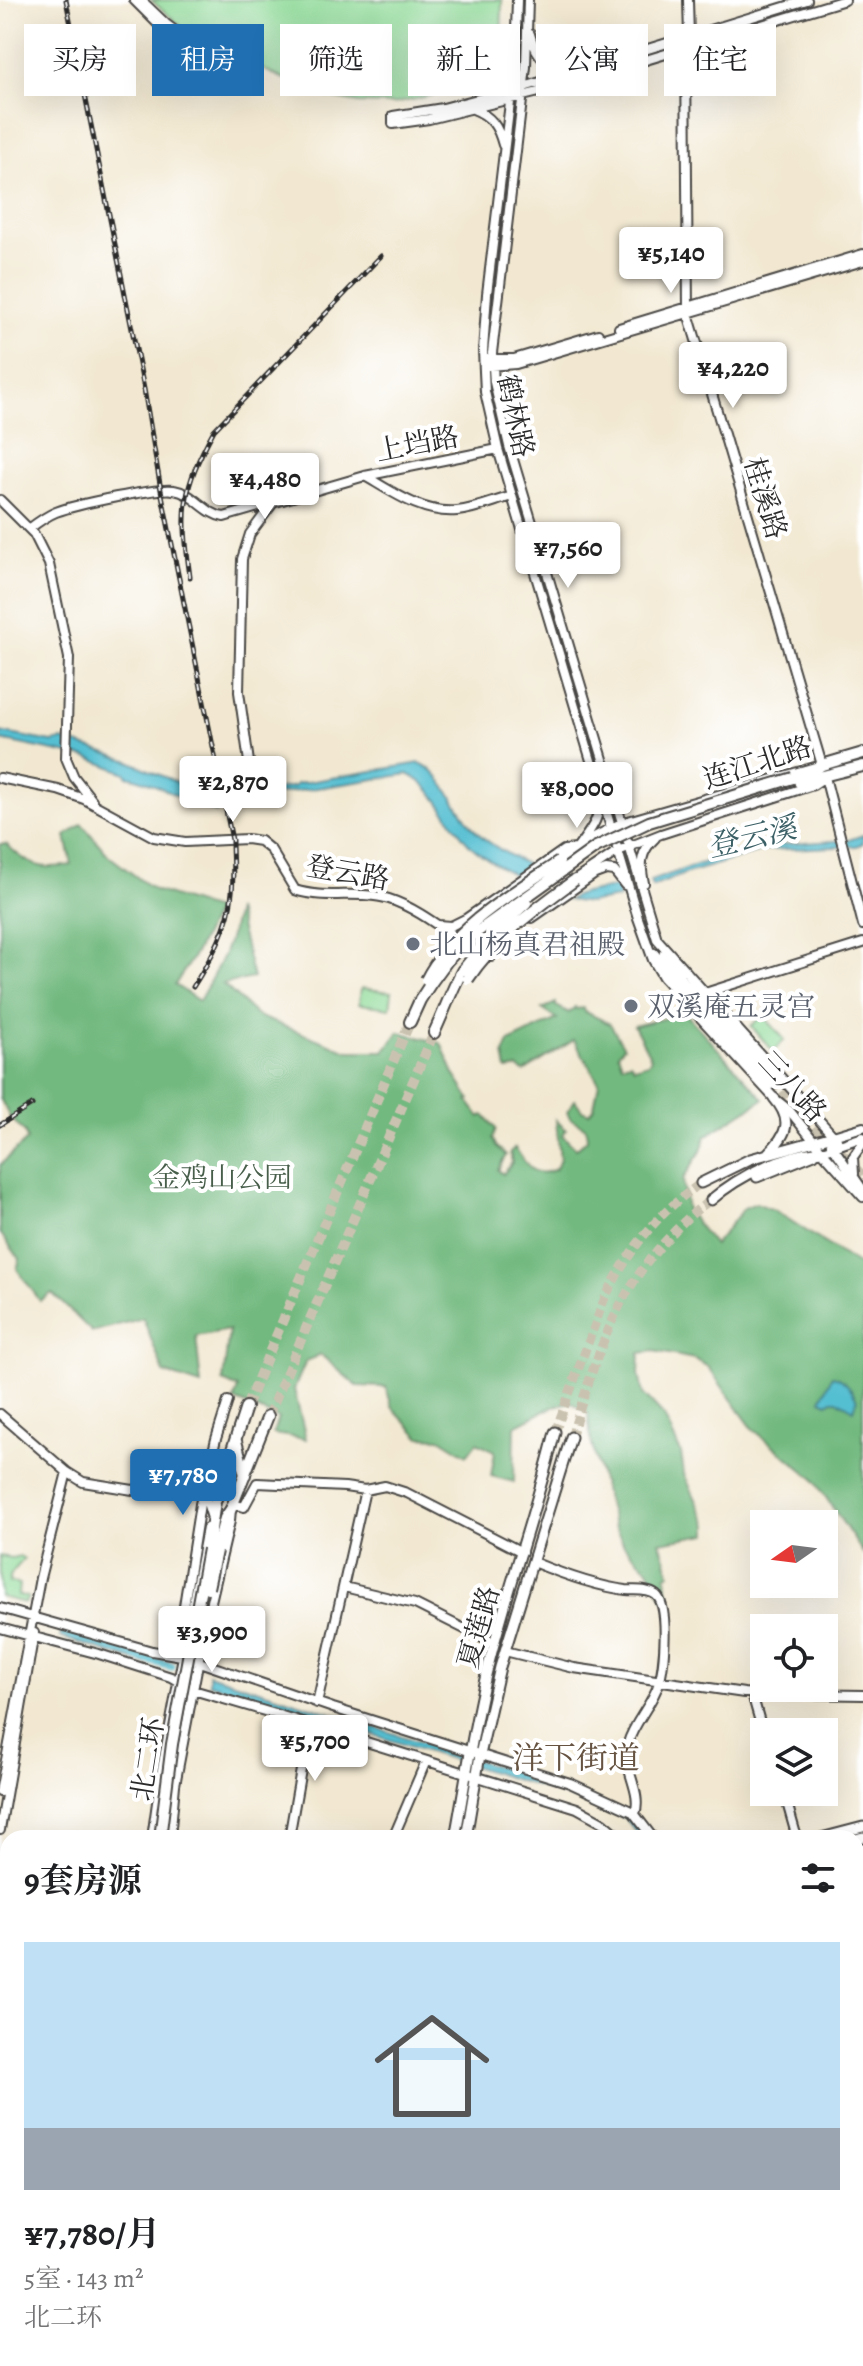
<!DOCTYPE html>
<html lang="zh">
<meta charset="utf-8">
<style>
:root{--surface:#fff;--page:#f6f6f6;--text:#202124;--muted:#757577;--line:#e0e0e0;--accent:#1f6fb2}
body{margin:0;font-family:Alegreya,"Noto Serif SC",serif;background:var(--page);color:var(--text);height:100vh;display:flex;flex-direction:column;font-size:30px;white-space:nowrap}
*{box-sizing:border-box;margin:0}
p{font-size:26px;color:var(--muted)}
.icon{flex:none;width:44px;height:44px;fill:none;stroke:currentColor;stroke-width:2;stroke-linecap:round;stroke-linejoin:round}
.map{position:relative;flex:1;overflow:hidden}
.panel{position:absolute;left:0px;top:1830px;width:864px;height:536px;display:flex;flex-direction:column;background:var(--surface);border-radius:24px 24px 0 0;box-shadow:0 8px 32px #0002}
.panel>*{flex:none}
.guide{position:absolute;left:24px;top:24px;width:816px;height:72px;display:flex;gap:16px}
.needle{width:52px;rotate:256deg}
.fabs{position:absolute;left:750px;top:1510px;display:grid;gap:16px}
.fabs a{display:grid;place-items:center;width:88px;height:88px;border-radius:0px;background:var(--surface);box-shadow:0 8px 32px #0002;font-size:40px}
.price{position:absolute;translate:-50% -68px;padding:0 18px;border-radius:8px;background:#fff;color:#222;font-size:26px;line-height:52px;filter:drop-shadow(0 2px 4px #0008)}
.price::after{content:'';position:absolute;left:50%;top:48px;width:24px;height:18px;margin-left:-12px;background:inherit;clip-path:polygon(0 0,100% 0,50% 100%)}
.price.on{background:var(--accent);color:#fff}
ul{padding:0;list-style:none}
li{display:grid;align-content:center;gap:16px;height:424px;padding:0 24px}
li+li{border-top:2px solid var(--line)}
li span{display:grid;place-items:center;height:248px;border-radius:0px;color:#555}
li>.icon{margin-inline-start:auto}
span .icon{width:144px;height:144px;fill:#fffc;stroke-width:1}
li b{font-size:34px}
h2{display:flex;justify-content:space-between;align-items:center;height:96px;padding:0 24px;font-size:34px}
.chip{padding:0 28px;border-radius:0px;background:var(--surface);box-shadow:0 8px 32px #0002;font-size:28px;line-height:72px}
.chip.on{background:var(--accent);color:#fff}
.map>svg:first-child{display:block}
.green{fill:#8dd996;stroke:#5c8260;stroke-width:2}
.forest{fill:#72b97f;stroke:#4e7255;stroke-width:2}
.water{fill:#55bfd2;stroke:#40757e;stroke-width:2}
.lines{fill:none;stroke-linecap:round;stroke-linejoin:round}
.stream{stroke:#55bfd2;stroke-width:2}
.river{stroke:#55bfd2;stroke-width:9}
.secondary-tunnel{stroke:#cac2b0;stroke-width:8;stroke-dasharray:8 4;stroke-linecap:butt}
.primary-tunnel{stroke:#cac2b0;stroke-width:9;stroke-dasharray:9 4.5;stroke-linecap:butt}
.highway-tunnel{stroke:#cac2b0;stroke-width:10;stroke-dasharray:10 5;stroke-linecap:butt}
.secondary-casing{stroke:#494744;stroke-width:12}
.primary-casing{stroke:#494744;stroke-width:13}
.highway-casing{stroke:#494744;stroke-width:14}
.secondary{stroke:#fff;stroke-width:8}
.primary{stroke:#fff;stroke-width:9}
.highway{stroke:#fff;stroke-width:10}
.rail-casing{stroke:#2b2b2b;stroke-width:5}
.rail{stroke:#fff;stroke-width:2;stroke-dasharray:6;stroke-linecap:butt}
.highway-bridge-casing{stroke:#494744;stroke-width:14;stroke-linecap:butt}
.highway-bridge{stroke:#fff;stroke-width:10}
.worship-dot{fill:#6b7280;stroke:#fff;stroke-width:3}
.labels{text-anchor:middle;stroke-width:8;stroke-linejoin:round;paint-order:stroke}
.street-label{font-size:28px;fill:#2b2b2b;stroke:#fff}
.worship-label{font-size:28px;fill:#5b616d;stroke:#fff;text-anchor:start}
.park-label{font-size:28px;fill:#485f4b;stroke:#fff}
.water-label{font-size:30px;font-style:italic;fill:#3a5f65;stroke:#fff}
.quarter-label{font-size:32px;fill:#665341;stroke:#fff}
</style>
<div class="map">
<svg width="863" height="2366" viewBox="0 0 863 2366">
<rect width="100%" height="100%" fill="#fff"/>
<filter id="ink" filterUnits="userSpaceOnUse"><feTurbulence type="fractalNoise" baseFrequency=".0125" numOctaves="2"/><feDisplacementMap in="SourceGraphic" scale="16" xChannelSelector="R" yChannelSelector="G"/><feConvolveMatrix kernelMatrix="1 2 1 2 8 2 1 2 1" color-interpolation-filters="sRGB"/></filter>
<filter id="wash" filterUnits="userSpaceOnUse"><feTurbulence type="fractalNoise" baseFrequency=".006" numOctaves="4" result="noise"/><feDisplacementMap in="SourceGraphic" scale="32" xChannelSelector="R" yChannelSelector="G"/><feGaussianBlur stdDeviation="1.8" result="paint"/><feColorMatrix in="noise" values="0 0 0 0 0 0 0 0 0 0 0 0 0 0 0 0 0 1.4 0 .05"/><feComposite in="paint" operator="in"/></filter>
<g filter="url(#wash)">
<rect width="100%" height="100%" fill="#f2e8d1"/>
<!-- green -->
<path class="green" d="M151,0H502L501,53L491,74L484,80L466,88L393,104L359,103L327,97L273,74L187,31Z
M361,988L392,992L390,1008L359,1004Z
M763,1015L785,1040L773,1051L751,1026Z
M0,1556L11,1558L20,1556L24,1559L11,1574L9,1582L19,1584L18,1595L28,1597L25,1603L0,1597Z
M863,1917V1984L856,1989V1921Z"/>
<!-- forest -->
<path class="forest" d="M82,824L109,856L154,890L216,910L197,950L175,985L199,1001C217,968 230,948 236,910L253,978L223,984L257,1016L348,1051H384L399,1032L441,1043L454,1074L470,1099L468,1101L480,1117L484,1115L496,1129L493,1138L496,1146L506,1155L498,1170L503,1174L512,1163L510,1152L515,1148C527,1164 532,1180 556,1169L560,1159L556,1120L566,1130L562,1135L576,1149L587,1139L586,1128L570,1118L567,1112L575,1100L582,1110L589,1113L594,1107L599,1083L574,1040L524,1072L518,1068L507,1070L504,1054L509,1042L557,1019L542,1009L556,1003V1006L569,1013L575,1007L576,1009L583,1008L584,1011L610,1024L624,1047L618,1053L622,1064L630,1062L634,1067L648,1063L651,1058L634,1026L685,1013L764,1099L706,1136L701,1151L683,1179L687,1211L714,1245L744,1208L756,1203L774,1210L863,1268V1553L813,1478L753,1429L708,1367L694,1359L654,1351L640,1353L639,1374L643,1394L664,1416L681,1453L684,1474L708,1525V1534L660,1542L670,1573L666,1576L668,1600H664L648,1569L624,1545L614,1526L591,1441L588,1413L571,1402L554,1406L515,1426L514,1482L491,1476L495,1451L477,1442L467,1455L440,1438L420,1437L392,1407L386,1387L357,1386L321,1355L306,1361L294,1389L306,1439L273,1434L278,1418L234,1400L238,1388L223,1381L229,1330L196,1336L201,1385L164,1373L143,1318L92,1332L52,1293L40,1301L17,1269L20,1259L0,1233V1165L27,1140L25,1133L9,1116L0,1098V844H6C30,867 40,870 72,865L66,836Z"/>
<!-- water -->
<path class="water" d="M0,732L52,742L62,740L80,745L127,760L206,796L248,795L295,786L296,784L420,763C442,772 459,812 475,830C489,845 510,855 527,865L514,875C499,866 484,858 471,846C448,823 438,788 408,774L278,794L217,808L216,812C185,804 159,782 127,776L126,773L88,758L0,740Z
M863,835V843L857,846L766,850L687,873L652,887L650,881L705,862L762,846L849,840Z
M617,887L619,898L588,903L568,900C581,891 600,891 617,887Z
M832,1376C843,1377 853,1390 857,1400L854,1410L837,1400H832L828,1403L821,1400Z
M62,1630L148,1655L146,1664L60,1637Z
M209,1674L560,1787L631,1816L648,1838H641L625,1818L555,1792L209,1683Z
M373,2358H414L403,2366H362Z"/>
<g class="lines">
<!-- stream -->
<path class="stream" d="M0,2062L8,2072
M207,2358L208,2366"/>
<!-- river -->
<path class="river" d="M137,1657L171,1666"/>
</g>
</g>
<g filter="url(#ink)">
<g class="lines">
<!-- secondary-tunnel -->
<path class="secondary-tunnel" d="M776,1081L863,1175
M771,1085L833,1152"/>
<!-- primary-tunnel -->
<path class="primary-tunnel" d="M555,1432L604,1300C629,1250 655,1215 701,1183
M571,1437C596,1360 612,1297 669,1237C682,1223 695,1210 711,1200"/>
<!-- highway-tunnel -->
<path class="highway-tunnel" d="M246,1407L410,1022
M268,1416L434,1033"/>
<!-- secondary casing -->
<g class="secondary-casing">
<path id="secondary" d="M134,0L163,29L200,57L203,52L166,24L141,0
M517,0L515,61L487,294L483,351L485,392L498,449L638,918L653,960L663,977L774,1098L789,1110L822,1151L863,1137
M528,0L526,67L492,353L494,382L509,446L657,939L837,1140
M688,0L689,36
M807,0L524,87L443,108L393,116V124L429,119L543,91L845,0
M530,34C536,56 549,73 574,67
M473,109C491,116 498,126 503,145
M619,328L863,254
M487,359H514L598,334
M487,366L516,364L863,261
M365,476C394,493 423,514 457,511C476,509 494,501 512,496
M0,500L34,534L49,564L69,658L66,758L74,777L92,800
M29,529C38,522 46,516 56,512C74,505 157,487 174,490C194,493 205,514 224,517L365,476L498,449
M0,778L58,790L84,799L154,837L185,842L247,839L260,841L271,850L295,890C325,900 359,890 389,899C423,910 455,940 486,957H491L507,940
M252,783L239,692L242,559L250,534L273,503
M559,862L596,836L621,823L822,765L688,313L686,48
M575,880L618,851L661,834L813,785L825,777L863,925
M644,883C640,864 640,852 655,838
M532,918L595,874L606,870L614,871L625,885
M438,925L451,926L467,918L564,850L577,849C589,831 601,820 599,797
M654,953L685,992L771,1085
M664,953L680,977L776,1081
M705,993L863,943
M833,1136L863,1127
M831,1144L863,1190
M822,1151L863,1197
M854,1174L853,1157L863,1143
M0,1414L67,1472L83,1482L133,1490L199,1477L211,1515
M233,1504L244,1507L257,1483L345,1487L365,1490L385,1486L407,1493L522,1552
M533,1562C562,1574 594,1586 626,1590C636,1591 648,1589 656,1595C670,1606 664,1667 659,1683C652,1705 634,1722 628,1743C621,1768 643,1791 635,1814
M344,1587L415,1604L494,1644
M0,1608L152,1651L182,1656L333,1708L570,1783L633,1812L653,1838
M0,1628L99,1654L171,1677L193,1690L309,1724L577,1808L604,1823L622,1838
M178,1644L200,1504L216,1439L228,1401
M505,1651L574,1668L744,1693L863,1695
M752,1694L764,1736
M317,1703L365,1490
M0,1792L40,1578L67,1472
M784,1792L797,1838
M0,1830L34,1633
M152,1838L161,1774L207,1528
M170,1838L175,1785L205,1627L230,1521L231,1509
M289,1838L309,1724
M393,1838L426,1761
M860,1995L863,2004
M0,2018L8,2010
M0,2149L8,2144
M856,2218L863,2215
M0,2250L8,2244
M144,2358L147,2366
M468,2358L473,2366
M347,2366L358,2358
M422,2366L433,2358"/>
</g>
<!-- primary casing -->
<g class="primary-casing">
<path id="primary" d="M768,1153C788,1134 793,1120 774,1098
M757,1177L814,1154
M701,1183L750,1159L833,1136
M711,1200C741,1174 783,1155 822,1151
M455,1838C466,1779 474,1720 489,1663C509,1585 536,1510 555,1432
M466,1838L480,1755L500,1667L571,1437
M821,1838L863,1827
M856,1839L863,1837
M0,1932L8,1933
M0,1944L8,1945
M660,2358L664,2366
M671,2358L676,2366"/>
</g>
<!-- highway casing -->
<g class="highway-casing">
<path id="highway" d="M793,778L809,773L822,765L863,753
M799,782L863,766
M410,1022L420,1000L431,983
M434,1033C444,1012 451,991 462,971
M236,1441L245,1475
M208,1549L215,1502L246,1407
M216,1551L225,1518L231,1509L268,1416
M156,2358L158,2366
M166,2358L168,2366"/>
</g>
<!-- secondary -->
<use href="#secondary" class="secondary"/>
<!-- primary -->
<use href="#primary" class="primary"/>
<!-- highway -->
<use href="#highway" class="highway"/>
<!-- rail casing -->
<g class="rail-casing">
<path id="rail" d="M66,0L144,389L161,490L232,840C232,857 234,875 232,892C230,926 211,958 193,987
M190,577C181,510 181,490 214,430L381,256
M0,1125L32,1105"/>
</g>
<!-- rail -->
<use href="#rail" class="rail"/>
<!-- highway-bridge casing -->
<g class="highway-bridge-casing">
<path id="highway-bridge" d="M462,971L490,936L526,903
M468,979C496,937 534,910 575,880
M426,980C454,926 511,894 559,862
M431,983L447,961L470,937L596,847L649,822L793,778
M208,1588L216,1551
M160,1838L172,1744L208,1549"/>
</g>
<!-- highway-bridge -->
<use href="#highway-bridge" class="highway-bridge"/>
</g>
</g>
<!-- markers -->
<g class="worship-dot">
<circle cx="413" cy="944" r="8"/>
<circle cx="631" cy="1006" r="8"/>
</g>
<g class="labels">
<!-- street labels -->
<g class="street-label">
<text transform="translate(516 416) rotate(78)" y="10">鹤林路</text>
<text transform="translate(417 443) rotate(-11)" y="10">上垱路</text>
<text transform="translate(766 498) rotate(73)" y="10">桂溪路</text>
<text transform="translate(757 762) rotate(-18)" y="10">连江北路</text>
<text transform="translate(348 872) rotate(10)" y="10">登云路</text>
<text transform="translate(793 1086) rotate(47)" y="10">三八路</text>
<text transform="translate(478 1627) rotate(-74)" y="10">夏莲路</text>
<text transform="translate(147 1759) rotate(-81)" y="10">北二环</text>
</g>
<!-- worship labels -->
<g class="worship-label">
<text x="429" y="954">北山杨真君祖殿</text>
<text x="647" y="1016">双溪庵五灵宫</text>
</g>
<!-- park labels -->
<g class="park-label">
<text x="222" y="1187">金鸡山公园</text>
</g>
<!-- water labels -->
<g class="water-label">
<text transform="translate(752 837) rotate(-13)" y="10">登云溪</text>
</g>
<!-- quarter labels -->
<g class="quarter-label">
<text x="576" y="1769">洋下街道</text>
</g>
</g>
</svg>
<div class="fabs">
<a><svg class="needle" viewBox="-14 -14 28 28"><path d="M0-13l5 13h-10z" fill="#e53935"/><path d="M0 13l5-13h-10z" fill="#757577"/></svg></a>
<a><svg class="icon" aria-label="locate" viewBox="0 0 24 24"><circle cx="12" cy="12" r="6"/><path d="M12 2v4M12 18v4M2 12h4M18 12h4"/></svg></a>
<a><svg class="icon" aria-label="layers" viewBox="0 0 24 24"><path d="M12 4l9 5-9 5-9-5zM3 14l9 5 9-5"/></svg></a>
</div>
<b class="price" style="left:671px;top:295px">¥5,140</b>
<b class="price" style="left:733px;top:410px">¥4,220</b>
<b class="price" style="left:265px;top:521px">¥4,480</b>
<b class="price" style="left:568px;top:590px">¥7,560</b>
<b class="price" style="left:233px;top:824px">¥2,870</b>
<b class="price" style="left:577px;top:830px">¥8,000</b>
<b class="price on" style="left:183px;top:1517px">¥7,780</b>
<b class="price" style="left:212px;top:1674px">¥3,900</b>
<b class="price" style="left:315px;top:1783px">¥5,700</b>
<div class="guide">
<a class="chip">买房</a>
<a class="chip on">租房</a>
<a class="chip">筛选</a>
<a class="chip">新上</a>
<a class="chip">公寓</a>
<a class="chip">住宅</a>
</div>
<section class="panel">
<h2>9套房源<svg class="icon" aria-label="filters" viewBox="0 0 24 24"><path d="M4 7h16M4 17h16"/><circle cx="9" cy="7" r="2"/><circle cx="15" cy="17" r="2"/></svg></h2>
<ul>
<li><span style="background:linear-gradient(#bfe0f5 75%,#9aa5b1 0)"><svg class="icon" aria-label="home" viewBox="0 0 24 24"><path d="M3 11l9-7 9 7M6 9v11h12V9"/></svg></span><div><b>¥7,780/月</b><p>5室 · 143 m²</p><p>北二环</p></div></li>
</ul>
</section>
</div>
